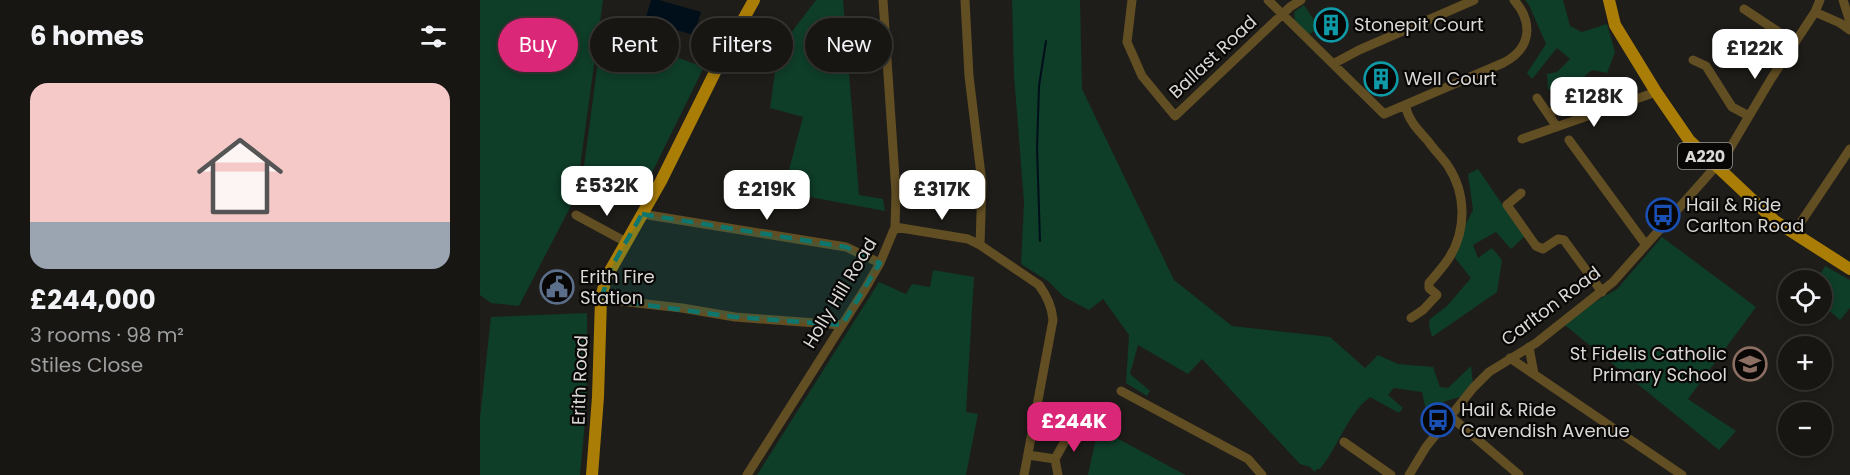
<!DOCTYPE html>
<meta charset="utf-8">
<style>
:root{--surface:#171613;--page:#242321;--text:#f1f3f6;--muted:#9e9fa0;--line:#363533;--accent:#db2777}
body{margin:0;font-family:Poppins,sans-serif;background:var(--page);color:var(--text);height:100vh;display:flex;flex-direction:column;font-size:22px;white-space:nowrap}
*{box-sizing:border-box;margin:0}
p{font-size:20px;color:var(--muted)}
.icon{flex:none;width:33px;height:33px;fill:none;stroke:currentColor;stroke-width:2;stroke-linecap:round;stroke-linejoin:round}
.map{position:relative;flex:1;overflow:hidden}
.panel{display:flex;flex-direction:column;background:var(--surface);width:480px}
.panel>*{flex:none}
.top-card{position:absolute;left:18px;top:18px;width:570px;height:54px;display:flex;gap:12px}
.fabs{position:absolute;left:1298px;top:270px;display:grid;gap:12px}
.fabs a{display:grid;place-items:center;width:54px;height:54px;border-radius:50%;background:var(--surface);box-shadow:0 3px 9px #0003,0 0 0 2px var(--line);font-size:30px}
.price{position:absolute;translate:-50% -51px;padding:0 14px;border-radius:12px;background:#fff;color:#222;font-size:20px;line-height:39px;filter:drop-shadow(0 2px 3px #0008)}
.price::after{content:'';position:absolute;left:50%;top:36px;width:18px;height:14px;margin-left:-9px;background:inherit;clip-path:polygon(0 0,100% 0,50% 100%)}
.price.on{background:var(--accent);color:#fff}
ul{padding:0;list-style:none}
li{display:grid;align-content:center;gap:12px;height:318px;padding:0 30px}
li+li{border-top:2px solid var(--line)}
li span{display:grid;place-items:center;height:186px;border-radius:18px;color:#555}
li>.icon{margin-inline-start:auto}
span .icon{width:108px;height:108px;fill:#fffc;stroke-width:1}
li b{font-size:26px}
h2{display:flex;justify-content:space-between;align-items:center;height:72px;padding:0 30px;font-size:26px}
.pill{padding:0 21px;border-radius:27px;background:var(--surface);box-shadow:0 3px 9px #0003,0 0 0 2px var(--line);font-size:21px;line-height:54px}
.pill.on{background:var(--accent);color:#fff}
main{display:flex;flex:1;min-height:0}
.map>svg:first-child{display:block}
.green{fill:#0e3d28}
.water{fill:#010f1b}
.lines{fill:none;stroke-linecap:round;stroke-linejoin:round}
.stream{stroke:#010f1b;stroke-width:2}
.minor{stroke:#624e23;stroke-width:9}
.major{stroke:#a97d06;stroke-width:12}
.marked{fill:#0f766e;fill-opacity:0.2;stroke:#0f766e;stroke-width:4.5;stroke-dasharray:12 8;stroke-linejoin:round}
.labels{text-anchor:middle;stroke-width:4.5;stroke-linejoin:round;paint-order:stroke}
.shield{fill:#080706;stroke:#9a9997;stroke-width:1.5}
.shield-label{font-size:16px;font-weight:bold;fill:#d9d8d5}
.poi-label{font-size:18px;fill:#d9d8d5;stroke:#080706;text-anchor:start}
.street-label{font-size:18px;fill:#d9d8d5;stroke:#080706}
</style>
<main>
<section class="panel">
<h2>6 homes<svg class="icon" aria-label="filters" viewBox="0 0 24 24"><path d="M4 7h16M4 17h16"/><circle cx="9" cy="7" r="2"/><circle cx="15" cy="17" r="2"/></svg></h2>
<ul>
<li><span style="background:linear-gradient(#f6c9c9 75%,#9aa5b1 0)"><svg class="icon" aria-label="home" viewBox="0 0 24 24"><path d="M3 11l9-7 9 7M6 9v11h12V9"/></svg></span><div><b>£244,000</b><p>3 rooms · 98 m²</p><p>Stiles Close</p></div></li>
</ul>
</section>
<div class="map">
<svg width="1370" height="475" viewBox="0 0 1370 475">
<rect width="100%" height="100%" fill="#1f1d19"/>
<!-- green -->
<path class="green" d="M0,0H123L96,196L39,306L11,303L0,295Z
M336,0H363L379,195L403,199L405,211L303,192L323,117L290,108L298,50Z
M532,0H600L602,89L694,280L752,326L850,337L885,368L898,355L918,364L953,367L960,387L968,388L991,366L993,384L980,397L963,402L960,422L949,425L942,392L914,388L908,395L923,408L919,413L890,397C866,416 859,446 840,469H837L835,472L830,467L820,464L722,359L708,374L658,345L650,374L670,391L667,396L646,383L649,335L623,299L609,310L584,297L568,281L541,264L544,203L534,75Z
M1045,0H1083L1090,26L1102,32L1127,24L1135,52L1127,73L1112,70L1100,80L1068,90L1067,74L1077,72L1090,59L1077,48L1052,79L1047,73L1066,44L1049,5Z
M824,5L839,28L828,35L815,22L814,12Z
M122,31L224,67L165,187L154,205L102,181Z
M998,169L1022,204L1046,235L1031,249L1016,232L993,245L998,258L1012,248L1022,260L1017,292L952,337L949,326L950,319L967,306L991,278L975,258L979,237L993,210L988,174Z
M1182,237L1276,307L1208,399L1256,431L1239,450L1081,322L1137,289Z
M1345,266L1370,280V308L1360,320L1341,304V280H1337Z
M453,270L494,277L486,412L498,414L486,475H277L399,282L426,294L432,284L450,287Z
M107,313V401L100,475H0V417L11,317Z
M618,428L700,472L706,475H608Z"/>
<!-- water -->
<path class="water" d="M171,0H179L221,12L214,35L165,21Z"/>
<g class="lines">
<!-- stream -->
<path class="stream" d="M560,241L557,148L559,86L566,41"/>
<!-- minor -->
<path class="minor" d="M485,0L489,76L502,183L500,245
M652,0L647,42L662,76L695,116L810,7L821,0
M788,0L904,114L1023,63C1051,49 1054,23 1034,0
M1363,0L1370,22
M1264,9L1315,43
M1335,12L1360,23L1370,30
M1213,60L1226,66L1252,107L1269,116
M853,64L879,50L994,0
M1057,98L1077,127
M926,107C928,120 939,131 948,141C954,150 962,157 968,166C986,193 987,230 969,258C963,267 956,275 949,283V288L957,295L943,310L931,318
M1068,113L1090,106
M1042,139L1176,92
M1089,140L1166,245
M1041,193L1027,205L1056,246L1063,249L1078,239L1084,240L1122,292
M162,214L366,247L400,263
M96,215L146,242
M415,227L488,239L500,245L559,285C567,296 572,306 573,320L544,475
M1313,234L1370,149
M121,299L202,308L255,317L362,325
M1049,347L1054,374
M1030,358L1202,475
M641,391L768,459L782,475
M970,416L1039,475
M864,442L911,475
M548,455L575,459L578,475
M575,459L590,432
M267,475L385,289L400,263L415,227L416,193L403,0
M929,475L946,447L993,388L1009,372L1056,343L1133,282L1246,155L1291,79L1335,12L1340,0"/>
<!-- major -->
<path class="major" d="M1129,0L1135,25L1176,92L1209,140L1295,221L1370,269
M112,475L118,397L121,299L126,278L181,181L243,56L274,0"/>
</g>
<!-- marked area -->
<path class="marked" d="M162,214L366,247L400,263L362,325L255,317L121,299L132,266Z"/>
<!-- icons -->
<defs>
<g id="building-ring" transform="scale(1.725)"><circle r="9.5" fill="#080706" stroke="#0f9aa8" stroke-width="1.5"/><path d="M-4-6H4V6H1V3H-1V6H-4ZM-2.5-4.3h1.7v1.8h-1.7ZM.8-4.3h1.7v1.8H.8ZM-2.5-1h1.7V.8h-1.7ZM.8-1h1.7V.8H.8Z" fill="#0f9aa8"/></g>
<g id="bus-ring" transform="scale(1.725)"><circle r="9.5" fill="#080706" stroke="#1a4fb4" stroke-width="1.5"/><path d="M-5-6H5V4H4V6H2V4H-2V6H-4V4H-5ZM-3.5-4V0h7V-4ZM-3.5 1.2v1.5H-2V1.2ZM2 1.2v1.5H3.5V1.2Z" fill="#1a4fb4"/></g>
<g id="civic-ring" transform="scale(1.725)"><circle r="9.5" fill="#080706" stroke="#5c6f8a" stroke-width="1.5"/><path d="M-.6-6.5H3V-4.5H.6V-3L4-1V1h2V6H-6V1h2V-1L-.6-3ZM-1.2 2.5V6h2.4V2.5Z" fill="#5c6f8a"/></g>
<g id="school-ring" transform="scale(1.725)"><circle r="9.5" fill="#080706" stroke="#8d6e63" stroke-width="1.5"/><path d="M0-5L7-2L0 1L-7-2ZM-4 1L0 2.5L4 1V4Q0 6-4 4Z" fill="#8d6e63"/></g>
</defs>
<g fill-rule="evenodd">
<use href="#building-ring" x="851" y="25"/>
<use href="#building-ring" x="901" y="79"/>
<use href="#bus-ring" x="1183" y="215"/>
<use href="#civic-ring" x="77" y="287"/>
<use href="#school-ring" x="1270" y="364"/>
<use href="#bus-ring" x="958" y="420"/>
</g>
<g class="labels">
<!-- shield labels -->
<rect class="shield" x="1198" y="143" width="54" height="26" rx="4.5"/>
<g class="shield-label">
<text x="1225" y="162">A220</text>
</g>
<!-- poi labels -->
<g class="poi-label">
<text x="874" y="31">Stonepit Court</text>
<text x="924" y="85">Well Court</text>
<text x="1206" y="211">Hail &amp; Ride<tspan x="1206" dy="21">Carlton Road</tspan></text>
<text x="100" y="283">Erith Fire<tspan x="100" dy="21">Station</tspan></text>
<text x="1247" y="360" text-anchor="end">St Fidelis Catholic<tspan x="1247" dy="21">Primary School</tspan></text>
<text x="981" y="416">Hail &amp; Ride<tspan x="981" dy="21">Cavendish Avenue</tspan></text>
</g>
<!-- street labels -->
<g class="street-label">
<text transform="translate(733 57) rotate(-43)" y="6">Ballast Road</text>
<text transform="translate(360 293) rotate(-59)" y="6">Holly Hill Road</text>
<text transform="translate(1071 306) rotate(-37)" y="6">Carlton Road</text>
<text transform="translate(100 380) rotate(-88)" y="6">Erith Road</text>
</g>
</g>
</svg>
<div class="fabs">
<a><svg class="icon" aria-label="locate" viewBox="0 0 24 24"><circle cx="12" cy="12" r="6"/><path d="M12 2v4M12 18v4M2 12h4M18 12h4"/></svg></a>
<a>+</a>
<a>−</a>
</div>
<b class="price" style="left:1275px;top:80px">£122K</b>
<b class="price" style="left:1114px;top:128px">£128K</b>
<b class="price" style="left:127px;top:217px">£532K</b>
<b class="price" style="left:287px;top:221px">£219K</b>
<b class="price" style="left:462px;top:221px">£317K</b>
<b class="price on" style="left:594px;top:453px">£244K</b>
<div class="top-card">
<a class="pill on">Buy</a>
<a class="pill">Rent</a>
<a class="pill">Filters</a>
<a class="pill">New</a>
</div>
</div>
</main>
